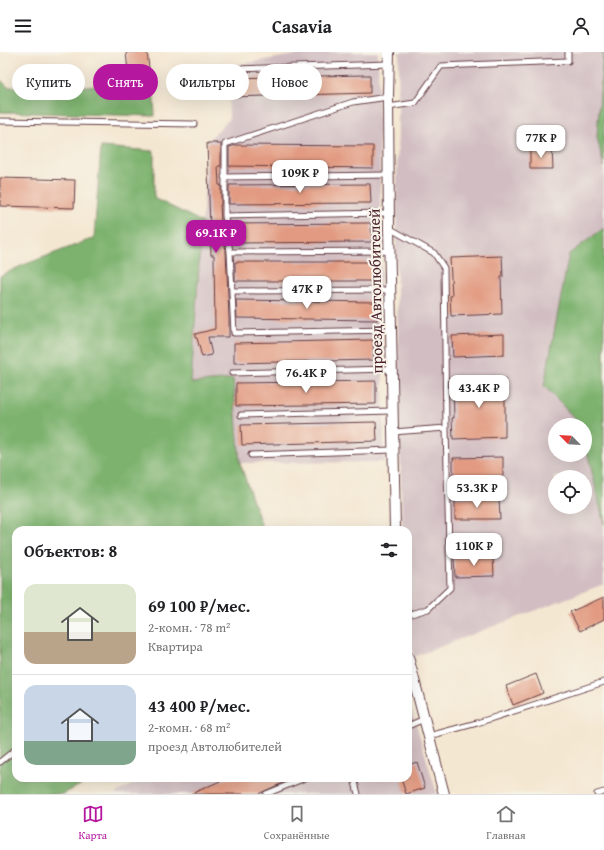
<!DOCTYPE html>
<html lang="ru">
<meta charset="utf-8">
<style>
:root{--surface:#fff;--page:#f2f2f2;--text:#202124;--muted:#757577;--line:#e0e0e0;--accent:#b5179e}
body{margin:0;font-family:"Gentium Book Plus",serif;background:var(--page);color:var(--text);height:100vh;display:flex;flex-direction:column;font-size:15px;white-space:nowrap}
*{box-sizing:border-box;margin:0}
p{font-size:13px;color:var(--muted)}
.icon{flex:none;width:22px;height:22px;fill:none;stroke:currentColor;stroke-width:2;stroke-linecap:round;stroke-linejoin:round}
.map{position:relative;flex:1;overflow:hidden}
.side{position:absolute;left:12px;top:474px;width:400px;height:256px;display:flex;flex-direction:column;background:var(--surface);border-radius:12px;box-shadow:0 4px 16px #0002}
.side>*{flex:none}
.top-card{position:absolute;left:12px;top:12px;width:400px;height:36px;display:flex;gap:8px}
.needle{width:26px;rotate:294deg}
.fabs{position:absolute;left:548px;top:366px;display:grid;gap:8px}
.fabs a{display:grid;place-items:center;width:44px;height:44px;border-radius:50%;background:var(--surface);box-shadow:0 4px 16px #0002;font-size:20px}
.price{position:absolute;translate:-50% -34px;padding:0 9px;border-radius:8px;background:#fff;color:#222;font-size:13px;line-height:26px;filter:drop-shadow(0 1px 2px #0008)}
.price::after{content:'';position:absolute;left:50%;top:24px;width:12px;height:9px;margin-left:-6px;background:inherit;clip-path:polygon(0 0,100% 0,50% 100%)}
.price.current{background:var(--accent);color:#fff}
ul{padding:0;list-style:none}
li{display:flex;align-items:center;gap:12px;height:100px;padding:0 12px}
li+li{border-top:1px solid var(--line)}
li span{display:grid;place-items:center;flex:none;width:112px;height:80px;border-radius:12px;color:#555}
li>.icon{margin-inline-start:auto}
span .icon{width:48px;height:48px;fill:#fffc;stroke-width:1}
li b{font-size:17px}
h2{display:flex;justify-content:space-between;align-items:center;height:48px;padding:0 12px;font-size:17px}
.pill{padding:0 14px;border-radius:18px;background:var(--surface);box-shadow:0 4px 16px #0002;font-size:14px;line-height:36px}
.pill.current{background:var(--accent);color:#fff}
header{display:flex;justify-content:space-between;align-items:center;height:52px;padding:0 12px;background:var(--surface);font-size:18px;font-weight:800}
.tab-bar{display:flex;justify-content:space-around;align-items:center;height:56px;border-top:1px solid var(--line);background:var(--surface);font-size:11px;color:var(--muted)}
.tab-bar a{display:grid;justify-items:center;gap:2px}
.tab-bar .current{color:var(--accent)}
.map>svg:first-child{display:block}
.industrial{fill:#d2bec2;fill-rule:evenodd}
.forest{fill:#7db26e;stroke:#64684c}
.building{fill:#e29b82}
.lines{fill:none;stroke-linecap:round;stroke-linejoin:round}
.service-casing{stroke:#643d44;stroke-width:7}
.minor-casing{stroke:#643d44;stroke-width:12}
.service{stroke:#fff;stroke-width:5}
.minor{stroke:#fff;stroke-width:10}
.labels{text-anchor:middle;stroke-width:4;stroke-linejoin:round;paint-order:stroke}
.street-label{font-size:16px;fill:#4a1f2b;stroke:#f7f3e8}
</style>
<header><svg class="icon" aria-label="menu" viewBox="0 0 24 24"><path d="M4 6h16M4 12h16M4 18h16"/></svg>Casavia<svg class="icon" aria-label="person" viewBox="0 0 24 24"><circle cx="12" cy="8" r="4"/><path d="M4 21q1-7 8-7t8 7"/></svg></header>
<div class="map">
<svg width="604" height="742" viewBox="0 0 604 742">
<rect width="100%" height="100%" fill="#f7f3e8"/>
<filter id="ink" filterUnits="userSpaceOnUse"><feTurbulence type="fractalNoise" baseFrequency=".025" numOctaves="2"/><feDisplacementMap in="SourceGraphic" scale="8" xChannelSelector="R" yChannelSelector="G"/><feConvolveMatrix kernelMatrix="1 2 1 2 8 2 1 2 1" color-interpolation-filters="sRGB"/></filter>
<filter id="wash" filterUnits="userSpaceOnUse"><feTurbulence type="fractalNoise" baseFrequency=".012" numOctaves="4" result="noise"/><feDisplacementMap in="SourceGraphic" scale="16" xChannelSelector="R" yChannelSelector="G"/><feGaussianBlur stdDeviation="0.9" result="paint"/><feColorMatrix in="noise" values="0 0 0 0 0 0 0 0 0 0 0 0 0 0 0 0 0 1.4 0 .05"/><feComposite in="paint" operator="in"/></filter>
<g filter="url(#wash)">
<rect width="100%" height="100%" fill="#f4e7d1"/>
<!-- industrial -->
<path class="industrial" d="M313,0H378L384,410L240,411L233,327L191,331L208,89L229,67L228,14Z
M399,0H603L597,85L604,115V176L569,202L544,334L581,371V373H555V403H585V390L604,472V532L413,605L408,550V478H402L396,193ZM555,425H585V455H555Z
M408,645L437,742H114L145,726H408Z"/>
<!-- forest -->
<path class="forest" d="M603,0H604V115L597,85Z
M0,27L8,35L153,33L155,64L0,60Z
M101,95L154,99V146L202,170L191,331L233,327L240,411L263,478H16V726H94L63,742H0V224L21,214L94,186Z
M604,176V472L585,390V373H581L544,334L569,202Z"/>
<g id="blocks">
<!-- building -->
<path class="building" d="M126,0H147L149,16L128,19Z
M364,23H370V41L230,45V26Z
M207,91H217V92H221V114H218L219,133H221V153H220L221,172H222L226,200L229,266V285H208L212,303L202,305L197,286H195V282L215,277L214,203H211Z
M236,93L373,94V116L229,114V95Z
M552,96L553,117H530V97Z
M0,126L75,128L74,156L0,154Z
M370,132L371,151L229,152V133Z
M371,171L372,190L233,191L230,172Z
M502,204L503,225H501L502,262L451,264L450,244H452L450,206Z
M235,210H372V229H235Z
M236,248L377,250V268L237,266Z
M504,282V303L453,305L452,284Z
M373,288L374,308L234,311V291Z
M505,327V385L453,387L452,366H454L453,328Z
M376,329V352L236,354V331Z
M376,370L377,389L242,393L241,373Z
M503,405V424L453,425V406Z
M455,446H499L500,467H455Z
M493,504L494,524L455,525L454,506Z
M604,545V567L580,579L570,560Z
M536,622L543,641L513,653L506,634Z
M417,710L425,736L406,742L401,726H408V713Z
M227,726H294L258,742H191Z"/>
</g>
</g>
<g filter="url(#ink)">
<use href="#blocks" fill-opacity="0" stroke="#643d44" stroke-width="1"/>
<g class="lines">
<!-- service casing -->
<g class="service-casing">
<path id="service" d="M234,17L389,12
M388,45L353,50L225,92V164L230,200L234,281L391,278
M388,55L415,51L441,14L568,9V0
M0,69L194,72
M224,125L389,123
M225,164L389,161
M389,176L434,201L444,216L446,376L450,536L428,557L408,563
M230,200L389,199
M233,239L390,238
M232,321L391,317
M241,363L392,359
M393,380L446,376
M251,403L392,398
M408,674L424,667
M429,684L477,671L604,630
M0,710L16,697
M354,726L358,742
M266,742L305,726
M597,742L604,740"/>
</g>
<!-- minor casing -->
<g class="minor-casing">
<path id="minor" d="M389,0L388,45L389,176L395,478
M408,605L444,742"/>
</g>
<!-- service -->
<use href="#service" class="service"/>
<!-- minor -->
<use href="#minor" class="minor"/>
</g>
</g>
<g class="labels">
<!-- street labels -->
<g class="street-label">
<text transform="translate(375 239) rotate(-91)" y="6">проезд Автолюбителей</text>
</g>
</g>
</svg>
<div class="fabs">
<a><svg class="needle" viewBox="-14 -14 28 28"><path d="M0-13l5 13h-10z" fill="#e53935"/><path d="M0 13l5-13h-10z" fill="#757577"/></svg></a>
<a><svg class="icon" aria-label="locate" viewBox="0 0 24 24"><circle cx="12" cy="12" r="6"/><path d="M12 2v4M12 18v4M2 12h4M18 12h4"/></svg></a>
</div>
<b class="price" style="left:541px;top:107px">77K ₽</b>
<b class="price" style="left:300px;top:142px">109K ₽</b>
<b class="price current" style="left:216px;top:202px">69.1K ₽</b>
<b class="price" style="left:307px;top:258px">47K ₽</b>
<b class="price" style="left:306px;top:342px">76.4K ₽</b>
<b class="price" style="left:479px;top:357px">43.4K ₽</b>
<b class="price" style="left:477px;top:457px">53.3K ₽</b>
<b class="price" style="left:474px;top:515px">110K ₽</b>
<div class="top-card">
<a class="pill">Купить</a>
<a class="pill current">Снять</a>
<a class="pill">Фильтры</a>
<a class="pill">Новое</a>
</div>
<section class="side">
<h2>Объектов: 8<svg class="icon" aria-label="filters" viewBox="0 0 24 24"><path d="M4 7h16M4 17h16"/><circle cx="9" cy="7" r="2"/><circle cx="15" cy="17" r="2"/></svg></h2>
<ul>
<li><span style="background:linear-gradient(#dfe7d0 60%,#b9a48a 0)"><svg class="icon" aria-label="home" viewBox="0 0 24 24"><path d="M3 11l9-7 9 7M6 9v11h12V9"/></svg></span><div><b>69 100 ₽/мес.</b><p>2-комн. · 78 m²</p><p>Квартира</p></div></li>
<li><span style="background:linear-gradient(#c9d6e8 70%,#7fa58c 0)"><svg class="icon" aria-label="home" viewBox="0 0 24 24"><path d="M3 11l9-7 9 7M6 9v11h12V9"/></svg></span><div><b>43 400 ₽/мес.</b><p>2-комн. · 68 m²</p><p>проезд Автолюбителей</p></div></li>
</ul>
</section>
</div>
<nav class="tab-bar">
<a class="current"><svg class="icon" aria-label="map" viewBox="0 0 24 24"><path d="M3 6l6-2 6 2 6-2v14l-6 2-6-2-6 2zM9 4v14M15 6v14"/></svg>Карта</a>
<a><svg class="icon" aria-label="saved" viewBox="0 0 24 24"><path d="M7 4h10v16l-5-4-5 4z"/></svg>Сохранённые</a>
<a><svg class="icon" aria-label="home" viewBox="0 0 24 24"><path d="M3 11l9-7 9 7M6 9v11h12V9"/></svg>Главная</a>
</nav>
